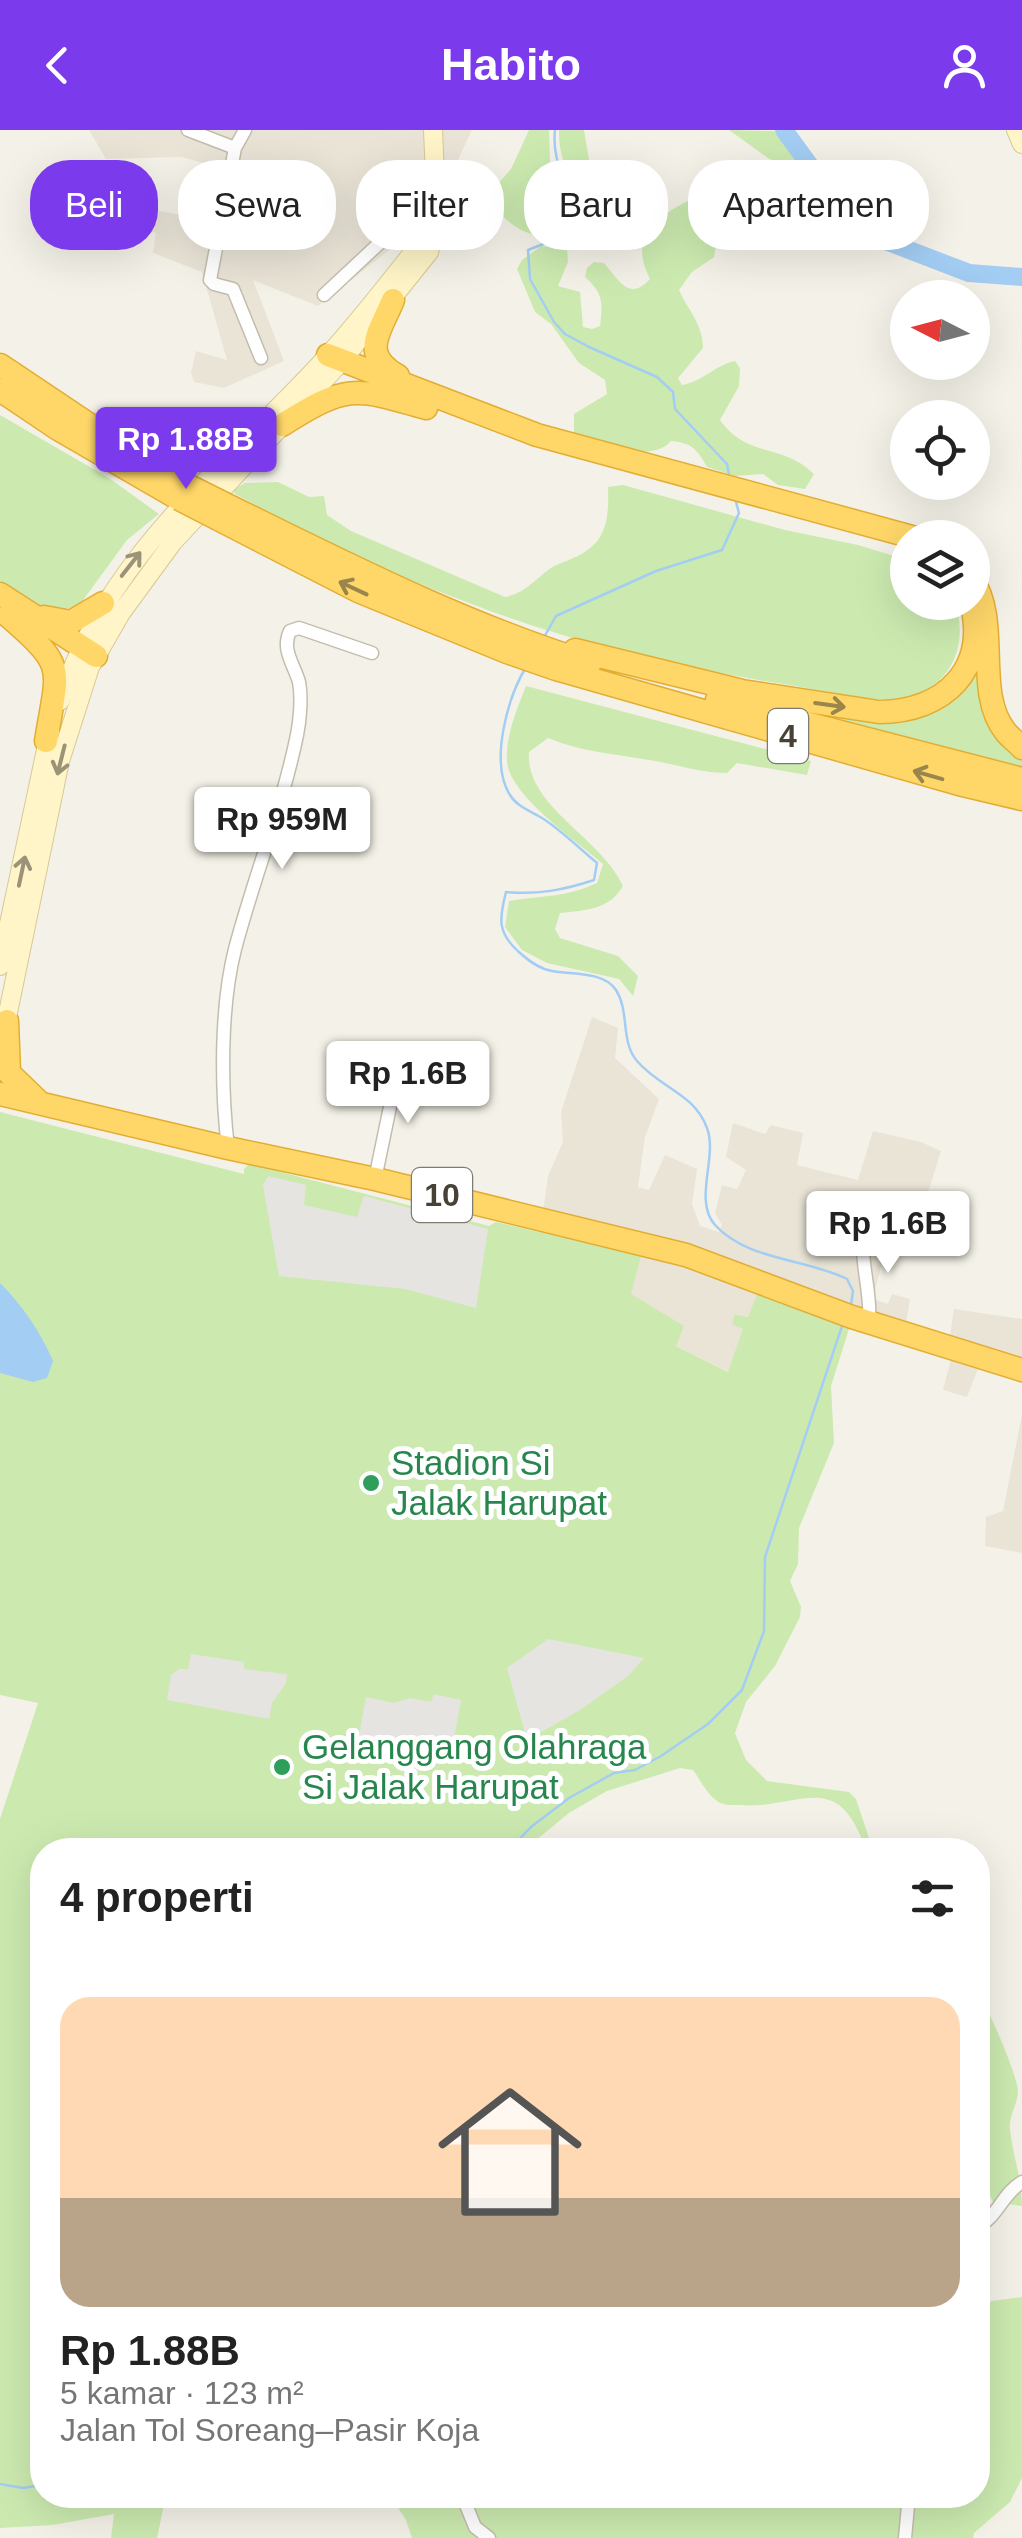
<!DOCTYPE html>
<html lang="id">
<meta charset="utf-8">
<style>
:root{--surface:#fff;--page:#f2f2f2;--text:#222;--muted:#767676;--accent:#7c3aed}
body{margin:0;font-family:Arial,sans-serif;background:var(--page);color:var(--text);height:100vh;display:flex;flex-direction:column;font-size:38px;white-space:nowrap}
*{box-sizing:border-box;margin:0}
p{font-size:32px;color:var(--muted)}
.icon{flex:none;width:55px;height:55px;fill:none;stroke:currentColor;stroke-width:2;stroke-linecap:round;stroke-linejoin:round}
.map{position:relative;flex:1;overflow:hidden}
.side{position:absolute;left:30px;top:1708px;width:960px;height:670px;display:flex;flex-direction:column;background:var(--surface);border-radius:40px;box-shadow:0 10px 40px #0002}
.side>*{flex:none}
.hud{position:absolute;left:30px;top:30px;width:962px;height:90px;display:flex;gap:20px}
.needle{width:65px;rotate:276deg}
.tools{position:absolute;left:890px;top:150px;display:grid;gap:20px}
.tools a{display:grid;place-items:center;width:100px;height:100px;border-radius:50%;background:var(--surface);box-shadow:0 10px 40px #0002;font-size:50px}
.price{position:absolute;translate:-50% -85px;padding:0 22px;border-radius:10px;background:#fff;color:#222;font-size:32px;line-height:65px;filter:drop-shadow(0 2px 5px #0008)}
.price::after{content:'';position:absolute;left:50%;top:60px;width:30px;height:22px;margin-left:-15px;background:inherit;clip-path:polygon(0 0,100% 0,50% 100%)}
.price.current{background:var(--accent);color:#fff}
ul{padding:0;list-style:none}
li{display:grid;align-content:center;gap:20px;height:530px;padding:0 30px}
li span{display:grid;place-items:center;height:310px;border-radius:30px;color:#555}
li>.icon{margin-inline-start:auto}
span .icon{width:180px;height:180px;fill:#fffc;stroke-width:1}
li b{font-size:42px}
h2{display:flex;justify-content:space-between;align-items:center;height:120px;padding:0 30px;font-size:42px}
.tag{padding:0 35px;border-radius:40px;background:var(--surface);box-shadow:0 10px 40px #0002;font-size:35px;line-height:90px}
.tag.current{background:var(--accent);color:#fff}
header{display:flex;justify-content:space-between;align-items:center;height:130px;padding:0 30px;background:var(--accent);color:#fff;font-size:45px;font-weight:600}
.map>svg:first-child{display:block}
.residential{fill:#e9e4d6}
.green{fill:#cceab0}
.parking{fill:#e6e4e0}
.water{fill:#a3cdf3}
.lines{fill:none;stroke-linecap:round;stroke-linejoin:round}
.stream{stroke:#a3cdf3;stroke-width:2.5}
.river{stroke:#a3cdf3;stroke-width:18}
.street-casing{stroke:#c3bdad;stroke-width:15}
.secondary-casing{stroke:#d6c997;stroke-width:20}
.highway-casing{stroke:#e3ad34;stroke-width:25}
.street{stroke:#fff;stroke-width:12}
.secondary{stroke:#fff5c8;stroke-width:18}
.highway{stroke:#ffd769;stroke-width:22}
.highway-bridge-casing{stroke:#e3ad34;stroke-width:25;stroke-linecap:butt}
.highway-bridge{stroke:#ffd769;stroke-width:22}
.oneway{stroke:#9a9378}
.oneway2{stroke:#9a854d}
.leisure-dot{fill:#2e9e5b;stroke:#fff;stroke-width:4}
.labels{text-anchor:middle;stroke-width:10;stroke-linejoin:round;paint-order:stroke}
.shield{fill:#fff;stroke:#7f7b72;stroke-width:2.5}
.shield-label{font-size:32px;font-weight:bold;fill:#484236}
.leisure-label{font-size:35px;fill:#27864d;stroke:#fff;text-anchor:start}
</style>
<header><svg class="icon" aria-label="back" viewBox="0 0 24 24"><path d="M15 5l-7 7 7 7"/></svg>Habito<svg class="icon" aria-label="person" viewBox="0 0 24 24"><circle cx="12" cy="8" r="4"/><path d="M4 21q1-7 8-7t8 7"/></svg></header>
<div class="map">
<svg width="1022" height="2408" viewBox="0 0 1022 2408">
<rect width="100%" height="100%" fill="#f4f2e8"/>
<!-- residential -->
<path class="residential" d="M89,0H472L446,55L421,95L318,176L253,150L284,231L224,258L194,252L191,243L196,221L227,230L202,142L153,123L156,103L141,99L145,78L186,86L190,75L219,78L224,46L214,36L182,27L106,29Z
M592,887L618,898L615,928L659,969L645,1007L638,1057L649,1060L665,1025L697,1039L692,1074L700,1096L719,1102L722,1095L715,1083L722,1055L737,1059L746,1040L726,1027L733,993L765,1004L771,995L803,1003L797,1035L858,1050L873,1001L921,1012L941,1021L925,1072L903,1067L892,1099L869,1093L865,1118L884,1124L873,1169L888,1174L892,1164L910,1169L905,1199L949,1212L954,1179L1022,1189V1253L978,1239L967,1267L943,1260L951,1229L863,1200L849,1199L826,1186L748,1187L736,1184L743,1199L729,1242L676,1216L630,1164L640,1126L540,1103L548,1046L563,1012L561,982Z
M1022,1284V1423L985,1416L986,1387L1003,1381Z"/>
<!-- green -->
<path class="green" d="M529,0H549L550,33L568,69L566,93C560,98 553,104 545,105C523,108 494,84 489,64L511,39Z
M559,0H584L591,41L596,43L616,31L635,32L637,61L624,78L598,85C575,63 558,32 559,0Z
M729,0L774,1L797,25L806,43L803,47L768,28Z
M697,66L715,70L719,98L714,127L692,142L679,160C688,180 703,194 703,218L678,248L682,255C702,252 715,235 735,231L740,238L739,256L720,290C748,329 781,312 814,344L805,359L778,355L763,344L735,346L707,337C697,319 692,313 671,311C650,335 600,312 574,304V284L607,264L605,250L579,233L551,194L535,182L517,139L522,130L541,116L567,119L568,132L558,156L580,162L583,197L592,199L600,196C603,172 603,163 585,147L587,138L594,132L604,133C619,150 629,172 650,149C626,102 661,85 697,66Z
M0,285L109,348L159,384L127,410L81,473C52,491 24,467 0,451Z
M278,352L309,367L324,366L327,385L351,401L505,467C526,463 535,449 551,438C558,433 566,432 573,428C607,414 609,390 608,357L623,355L785,400L858,415L907,430L908,472L955,473C967,507 957,546 921,562C888,578 836,563 801,557C719,544 635,528 556,503C484,481 412,451 343,422C306,406 271,382 235,364L233,360L245,353Z
M983,517L1022,628V637L791,582L913,587Z
M526,556L811,631L807,645L737,633L727,643C701,643 675,634 649,630C615,624 581,622 548,608L529,622C525,676 601,707 623,756C609,780 586,780 560,783L555,799L560,808L618,826L638,846L633,866L619,849L547,833L522,820L505,797L509,771C543,765 565,768 597,753L603,734C577,711 510,666 507,632C505,607 517,579 526,556Z
M0,982L244,1044V1039L252,1031L277,1041L489,1096L496,1092L641,1126L631,1164L684,1196L676,1216L728,1242L743,1199L732,1194L735,1184L748,1187L758,1162L826,1186L849,1199L831,1256L834,1313L799,1398L798,1434L790,1451L801,1477L800,1487L775,1536L746,1572L735,1603L746,1630L767,1651L849,1662L856,1669L873,1720H866C837,1636 800,1680 739,1675C732,1675 724,1676 717,1671C707,1664 700,1650 693,1640L680,1638L607,1661L569,1683L535,1711L539,1720H42V2365H166L157,2408H111L114,2384L53,2395L0,2398V1689L38,1573L0,1565Z
M978,1872L984,1874C992,1887 1018,1948 1018,1961C1018,1974 1008,1987 1010,2000C1013,2027 1022,2048 1022,2076L993,2072C975,2036 996,1990 978,1953Z
M1022,2167V2348L1010,2372L974,2403L973,2408H412L406,2390L390,2365H978V2177L992,2171Z"/>
<!-- parking -->
<path class="parking" d="M268,1046L306,1055L304,1075L357,1087L364,1066L488,1099L476,1178L405,1159L279,1146L263,1055Z
M548,1509L644,1528L628,1546L580,1580L527,1610L507,1538Z
M191,1524L244,1532V1539L287,1544L286,1553L272,1573L269,1589L167,1570L171,1545L179,1539H188Z
M434,1564L461,1570L450,1630L358,1611L366,1567L394,1573L410,1568L431,1572Z"/>
<!-- water -->
<path class="water" d="M0,1153C23,1176 40,1201 53,1231L47,1248L33,1252L0,1243Z"/>
<g class="lines">
<!-- stream -->
<path class="stream" d="M555,0C551,38 573,57 576,92L566,105L528,120L530,149L554,192L565,204L589,217L657,247L673,262L675,279L727,334L729,345
M543,509L556,486L656,441L722,420L739,383L736,372
M526,537C508,567 489,632 510,665C517,677 531,681 542,688C561,700 579,718 597,733L594,750C564,760 537,765 506,762C499,789 497,803 520,823C529,831 539,839 552,841C571,845 604,841 616,860C630,882 620,911 637,931C660,958 694,963 707,998C718,1027 693,1070 715,1095C748,1131 805,1128 847,1149L853,1161L851,1175
M509,1720L531,1697L569,1668L614,1643L635,1640L661,1626L708,1594L742,1560L764,1501L765,1427L842,1196
M0,2354L23,2358L42,2355"/>
<!-- river -->
<path class="river" d="M784,0L857,100L969,143L1022,147"/>
<!-- street casing -->
<g class="street-casing">
<path id="street" d="M188,0L235,18
M245,0L235,18L210,150L214,154L233,159L261,228
M324,165L386,107L435,68
M228,1018C221,959 220,878 235,819C254,747 282,678 297,605C300,590 302,567 299,552C294,534 281,520 290,501L299,498L372,523
M375,1049L396,948
M866,1094C857,1128 872,1158 869,1192
M978,2097C998,2086 1003,2063 1022,2052
M462,2365L475,2397L489,2408
M905,2408L909,2365"/>
</g>
<!-- secondary casing -->
<g class="secondary-casing">
<path id="secondary" d="M1016,0L1022,14
M60,571C109,424 220,342 322,232C362,189 397,142 433,97
M0,836L50,601
M4,902L60,631L90,537L121,483L173,412L342,231L429,122L437,93L433,0"/>
</g>
<!-- highway casing -->
<g class="highway-casing">
<path id="highway" d="M393,170C380,202 359,224 398,246
M328,225L537,305L916,408
M0,235L112,310L189,356
M0,260L58,299L179,369
M282,295C347,254 354,257 426,278
M227,375C345,433 464,494 590,533
M218,389L358,461L507,522L556,539L959,654L1022,669
M972,449C1001,492 974,562 1005,601C1009,607 1017,612 1022,618
M0,464L96,526
M8,486C68,538 58,536 46,611
M44,487L71,492L103,473
M575,520L742,561L879,582C944,582 989,539 971,472
M717,570L1022,649
M7,891L9,943L39,972
M0,964L228,1018L375,1049L686,1125L852,1187L1022,1240"/>
</g>
<!-- street -->
<use href="#street" class="street"/>
<!-- secondary -->
<use href="#secondary" class="secondary"/>
<!-- highway -->
<use href="#highway" class="highway"/>
<!-- highway-bridge casing -->
<g class="highway-bridge-casing">
<path id="highway-bridge" d="M189,356L227,375
M179,369L218,389"/>
</g>
<!-- highway-bridge -->
<use href="#highway-bridge" class="highway-bridge"/>
</g>
<!-- one-way arrows -->
<defs><path id="oneway-shaft" d="M-6 0H5M1.5-3L5.5 0L1.5 3" fill="none" stroke-width="1.6" stroke-linecap="round" stroke-linejoin="round" transform="scale(2.5)"/></defs>
<g class="oneway">
<use href="#oneway-shaft" transform="translate(131 434) rotate(-52)"/>
<use href="#oneway-shaft" transform="translate(61 630) rotate(104)"/>
<use href="#oneway-shaft" transform="translate(22 741) rotate(-78)"/>
</g>
<g class="oneway2">
<use href="#oneway-shaft" transform="translate(353 458) rotate(-155)"/>
<use href="#oneway-shaft" transform="translate(830 575) rotate(8)"/>
<use href="#oneway-shaft" transform="translate(928 645) rotate(-164)"/>
</g>
<!-- markers -->
<g class="leisure-dot">
<circle cx="371" cy="1353" r="10"/>
<circle cx="282" cy="1637" r="10"/>
</g>
<g class="labels">
<!-- shield labels -->
<g class="shield">
<rect x="768" y="579" width="40" height="54" rx="8"/>
<rect x="412" y="1038" width="60" height="54" rx="8"/>
</g>
<g class="shield-label">
<text x="788" y="617">4</text>
<text x="442" y="1076">10</text>
</g>
<!-- leisure labels -->
<g class="leisure-label">
<text x="391" y="1345">Stadion Si<tspan x="391" dy="40">Jalak Harupat</tspan></text>
<text x="302" y="1629">Gelanggang Olahraga<tspan x="302" dy="40">Si Jalak Harupat</tspan></text>
</g>
</g>
</svg>
<div class="tools">
<a><svg class="needle" viewBox="-14 -14 28 28"><path d="M0-13l5 13h-10z" fill="#e53935"/><path d="M0 13l5-13h-10z" fill="#767676"/></svg></a>
<a><svg class="icon" aria-label="locate" viewBox="0 0 24 24"><circle cx="12" cy="12" r="6"/><path d="M12 2v4M12 18v4M2 12h4M18 12h4"/></svg></a>
<a><svg class="icon" aria-label="layers" viewBox="0 0 24 24"><path d="M12 4l9 5-9 5-9-5zM3 14l9 5 9-5"/></svg></a>
</div>
<b class="price current" style="left:186px;top:362px">Rp 1.88B</b>
<b class="price" style="left:282px;top:742px">Rp 959M</b>
<b class="price" style="left:408px;top:996px">Rp 1.6B</b>
<b class="price" style="left:888px;top:1146px">Rp 1.6B</b>
<div class="hud">
<a class="tag current">Beli</a>
<a class="tag">Sewa</a>
<a class="tag">Filter</a>
<a class="tag">Baru</a>
<a class="tag">Apartemen</a>
</div>
<section class="side">
<h2>4 properti<svg class="icon" aria-label="filters" viewBox="0 0 24 24"><path d="M4 7h16M4 17h16"/><circle cx="9" cy="7" r="2"/><circle cx="15" cy="17" r="2"/></svg></h2>
<ul>
<li><span style="background:linear-gradient(#ffd9b3 65%,#b9a48a 0)"><svg class="icon" aria-label="home" viewBox="0 0 24 24"><path d="M3 11l9-7 9 7M6 9v11h12V9"/></svg></span><div><b>Rp 1.88B</b><p>5 kamar · 123 m²</p><p>Jalan Tol Soreang–Pasir Koja</p></div></li>
</ul>
</section>
</div>
